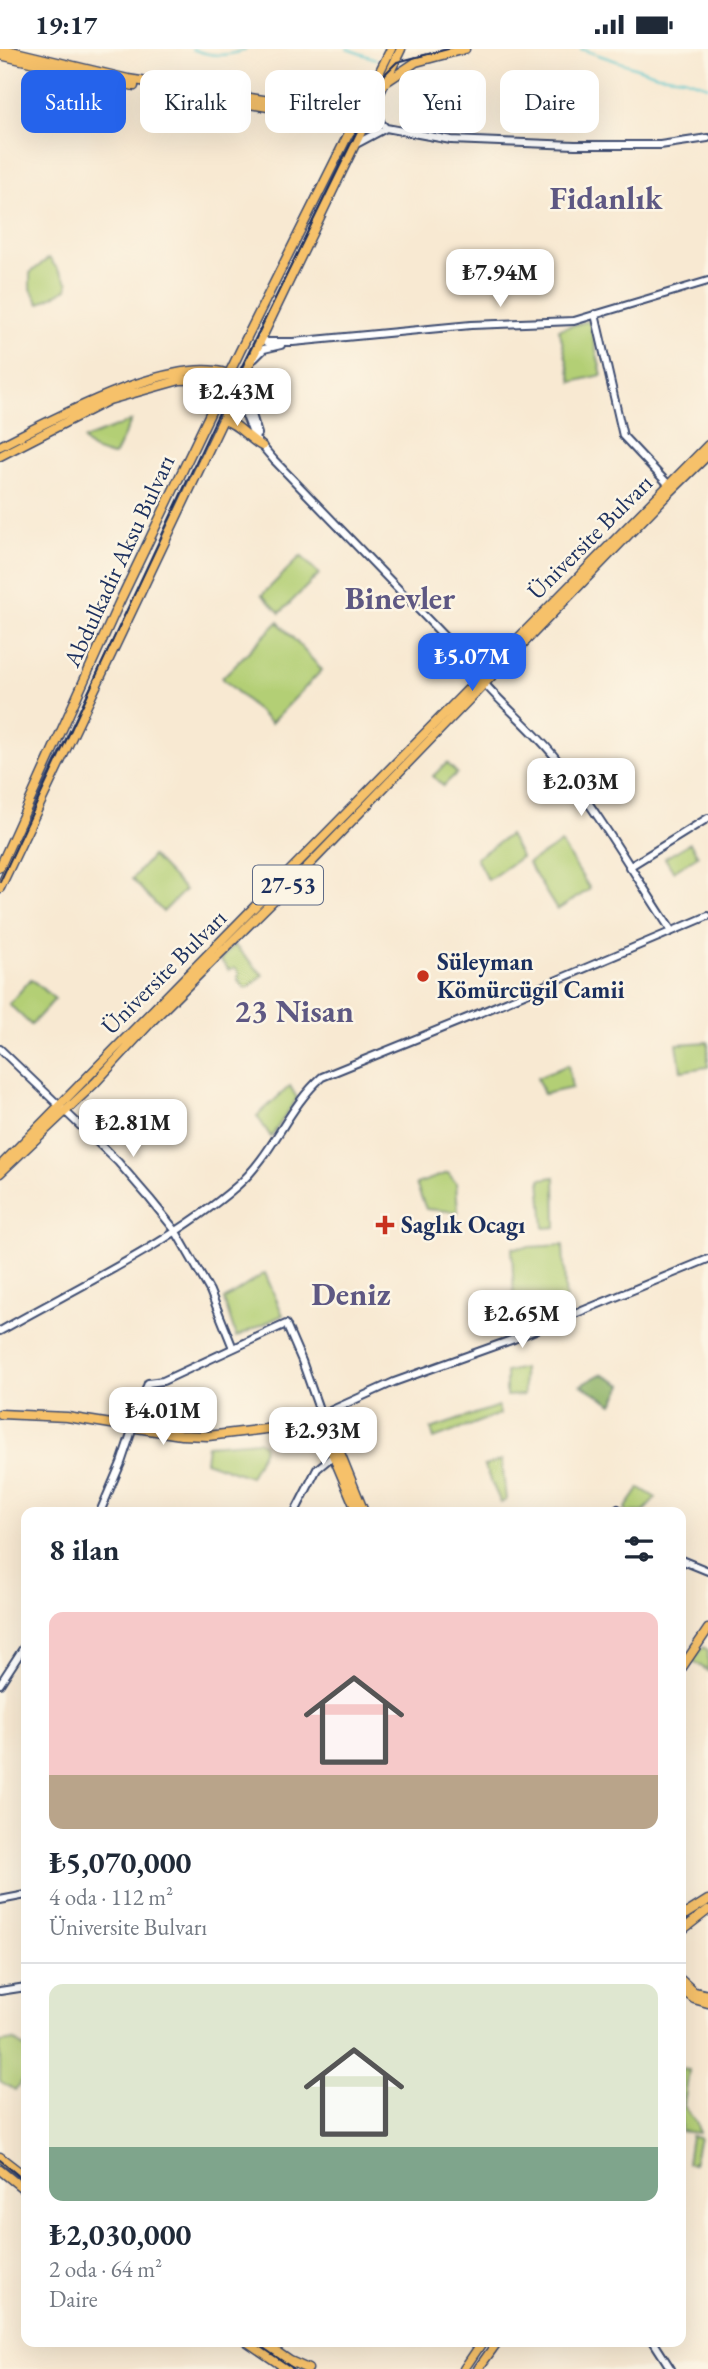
<!DOCTYPE html>
<html lang="tr">
<meta charset="utf-8">
<style>
:root{--surface:#fff;--page:#f2f2f3;--text:#1f2937;--muted:#747a83;--line:#e0e1e3;--accent:#2563eb}
body{margin:0;font-family:"EB Garamond",serif;background:var(--page);color:var(--text);height:100vh;display:flex;flex-direction:column;font-size:26px;white-space:nowrap}
*{box-sizing:border-box;margin:0}
p{font-size:23px;color:var(--muted)}
.icon{flex:none;width:38px;height:38px;fill:none;stroke:currentColor;stroke-width:2;stroke-linecap:round;stroke-linejoin:round}
.map{position:relative;flex:1;overflow:hidden}
.drawer{position:absolute;left:21px;top:1458px;width:665px;height:840px;display:flex;flex-direction:column;background:var(--surface);border-radius:14px;box-shadow:0 7px 28px #0002}
.drawer>*{flex:none}
.banner{position:absolute;left:21px;top:21px;width:667px;height:63px;display:flex;gap:14px}
.price{position:absolute;translate:-50% -60px;padding:0 16px;border-radius:14px;background:#fff;color:#222;font-size:23px;line-height:46px;filter:drop-shadow(0 2px 4px #0008)}
.price::after{content:'';position:absolute;left:50%;top:42px;width:21px;height:16px;margin-left:-10px;background:inherit;clip-path:polygon(0 0,100% 0,50% 100%)}
.price.on{background:var(--accent);color:#fff}
ul{padding:0;list-style:none}
li{display:grid;align-content:center;gap:14px;height:371px;padding:0 28px}
li+li{border-top:2px solid var(--line)}
li span{display:grid;place-items:center;height:217px;border-radius:14px;color:#555}
li>.icon{margin-inline-start:auto}
span .icon{width:126px;height:126px;fill:#fffc;stroke-width:1}
li b{font-size:30px}
h2{display:flex;justify-content:space-between;align-items:center;height:84px;padding:0 28px;font-size:30px}
.tag{padding:0 24px;border-radius:14px;background:var(--surface);box-shadow:0 7px 28px #0002;font-size:24px;line-height:63px}
.tag.on{background:var(--accent);color:#fff}
.status{display:flex;justify-content:space-between;align-items:center;height:49px;padding:0 35px;background:var(--surface);direction:ltr}
.status svg{height:19px;fill:currentColor}
.map>svg:first-child{display:block}
.green{fill:#b3cf75;stroke:#677f6a;stroke-width:2}
.forest{fill:#8eb266;stroke:#547062;stroke-width:2}
.lines{fill:none;stroke-linecap:round;stroke-linejoin:round}
.stream{stroke:#59c6cd;stroke-width:2}
.minor-casing{stroke:#3c4b6f;stroke-width:10}
.major-casing{stroke:#3c4b6f;stroke-width:11}
.minor{stroke:#fff;stroke-width:6}
.major{stroke:#f6c16b;stroke-width:8}
.tram{stroke:#1b2f5e;stroke-width:2}
.poi-dot{fill:#c8321e;stroke:#fcf5e5;stroke-width:2.5}
.labels{text-anchor:middle;stroke-width:5;stroke-linejoin:round;paint-order:stroke}
.shield{fill:#fcf5e5;stroke:#5e6a86;stroke-width:2}
.shield-label{font-size:23px;font-weight:bold;fill:#1b2f5e}
.street-label{font-size:24px;fill:#1b2f5e;stroke:#fcf5e5}
.poi-label{font-size:24px;font-weight:bold;fill:#1b2f5e;stroke:#fcf5e5;text-anchor:start}
.district-label{font-size:32px;font-weight:bold;fill:#5e5883;stroke:#fcf5e5}
</style>
<div class="status"><b>19:17</b><svg viewBox="0 0 49 12"><path d="M0 12V9h3v3zM5 12V6h3v6zM10 12V3h3v9zM15 12V0h3v12zM26 1h20v11H26zM47 4h2v5h-2z"/></svg></div>
<div class="map">
<svg width="708" height="2320" viewBox="0 0 708 2320">
<rect width="100%" height="100%" fill="#fcf5e5"/>
<filter id="ink" filterUnits="userSpaceOnUse"><feTurbulence type="fractalNoise" baseFrequency=".0143" numOctaves="2"/><feDisplacementMap in="SourceGraphic" scale="14" xChannelSelector="R" yChannelSelector="G"/><feConvolveMatrix kernelMatrix="1 2 1 2 8 2 1 2 1" color-interpolation-filters="sRGB"/></filter>
<filter id="wash" filterUnits="userSpaceOnUse"><feTurbulence type="fractalNoise" baseFrequency=".00686" numOctaves="4" result="noise"/><feDisplacementMap in="SourceGraphic" scale="28" xChannelSelector="R" yChannelSelector="G"/><feGaussianBlur stdDeviation="1.57" result="paint"/><feColorMatrix in="noise" values="0 0 0 0 0 0 0 0 0 0 0 0 0 0 0 0 0 1.4 0 .05"/><feComposite in="paint" operator="in"/></filter>
<g filter="url(#wash)">
<rect width="100%" height="100%" fill="#f8e9d2"/>
<!-- green -->
<path class="green" d="M49,209L68,234L67,240L39,255L30,238V224Z
M589,272L602,326L572,333L559,280Z
M131,372L115,405L112,407C101,403 88,402 84,390Z
M301,507L319,525L280,564L262,546Z
M278,573L322,621L271,674L222,629Z
M447,714L457,724L443,737L433,727Z
M509,786L521,808L488,831L476,809Z
M561,794L590,840L557,861L528,814Z
M690,794L698,807L673,822L665,809Z
M152,807L185,841L163,863L132,830Z
M234,896L263,926L246,940L238,931L239,924L235,919L229,921L220,911Z
M31,930L55,950L31,976L9,955Z
M708,993V1018L681,1022L677,995Z
M568,1016L572,1039L544,1045L537,1029Z
M290,1037L297,1049L271,1088L257,1067Z
M448,1124L456,1134L458,1163L426,1160L416,1135Z
M555,1128L556,1178L544,1179L540,1130Z
M563,1196L566,1258L515,1279L512,1199Z
M265,1224L283,1266L236,1288L224,1251Z
M523,1319L524,1346L506,1347V1323Z
M175,1344L180,1370L165,1373L160,1348Z
M498,1357L500,1365L434,1390L431,1380Z
M258,1392L263,1395L264,1400L250,1428L205,1412L207,1396Z
M502,1411L506,1451L501,1454L484,1417Z
M640,1439L656,1449L643,1463H628L625,1460Z
M703,1598L708,1601V1622L692,1611Z
M14,1991L26,2000V2026L15,2041L0,2032V1993Z
M681,2020L689,2021L684,2057L697,2075L699,2084L681,2082Z
M691,2087L699,2089L693,2115L687,2114Z"/>
<!-- forest -->
<path class="forest" d="M601,1325L623,1336L613,1355L581,1336Z"/>
<g class="lines">
<!-- stream -->
<path class="stream" d="M192,0C212,8 227,8 246,0
M347,0L376,10
M581,0L658,26L684,29L708,37"/>
</g>
</g>
<g filter="url(#ink)">
<g class="lines">
<!-- minor casing -->
<g class="minor-casing">
<path id="minor" d="M374,57L381,74L386,79
M356,95L386,79L451,91L575,96H660L708,89
M595,265L623,387L669,436
M261,287L266,293H293L471,276L574,272L708,232
M254,310L264,300L281,296
M242,333L258,385
M237,345L255,389L274,411L465,609C490,648 530,675 558,712C599,765 634,825 671,881
M629,818L708,769
M0,1000L118,1113L150,1150L175,1181L210,1242L233,1299
M0,1282C77,1238 170,1195 237,1137C273,1106 287,1059 322,1028L482,963L708,867
M100,1463L121,1414L148,1334L163,1332L275,1280L286,1275L302,1312L321,1366L394,1333L514,1290L708,1210
M295,1463L317,1420L334,1406
M614,1463L618,1460L621,1463
M681,1511L708,1522
M0,1635L26,1595
M0,1851L26,1846
M0,1942L26,1938
M653,2292L671,2320"/>
</g>
<!-- major casing -->
<g class="major-casing">
<path id="major" d="M3,0L128,30L342,63H351L363,56
M0,6L134,37
M386,33L416,13L465,0
M150,39L342,70L349,75L350,83
M223,371C238,374 248,390 262,397
M0,397C48,373 195,291 242,333
M0,407L109,351L180,331L216,330L232,338L237,345
M0,818L119,554L240,302L391,0
M0,839C132,558 266,279 401,0
M0,1117L708,396
M0,1124L95,1034L153,971L308,817L665,448L708,406
M0,1365L67,1368L181,1386L208,1387L282,1378L321,1366
M321,1366L326,1369L364,1463
M322,1369L327,1392L357,1463
M681,1620L708,1580
M681,1868L708,1851
M681,1882L708,1861
M681,1931L694,1943L708,1946
M681,1940L694,1950L708,1954
M0,2108L26,2128
M0,2121L26,2142
M246,2292L287,2320
M261,2292L290,2312L308,2320
M464,2320L483,2292
M478,2320L498,2292"/>
</g>
<!-- minor -->
<use href="#minor" class="minor"/>
<!-- major -->
<use href="#major" class="major"/>
<!-- tram -->
<path class="tram" d="M0,833L216,370L385,25L397,13L448,0
M0,2111L26,2133
M253,2292L294,2320"/>
</g>
</g>
<!-- markers -->
<g class="poi-dot">
<circle cx="423" cy="927" r="7"/>
<path d="M381.5 1165.5h7v7h7v7h-7v7h-7v-7h-7v-7h7z"/>
</g>
<g class="labels">
<!-- shield labels -->
<rect class="shield" x="253" y="816.5" width="70" height="39" rx="5"/>
<g class="shield-label">
<text x="288" y="844">27-53</text>
</g>
<!-- street labels -->
<g class="street-label">
<text transform="translate(590 488) rotate(-45)" y="8">Üniversite Bulvarı</text>
<text transform="translate(119 512) rotate(-65)" y="8">Abdulkadir Aksu Bulvarı</text>
<text transform="translate(164 923) rotate(-45)" y="8">Üniversite Bulvarı</text>
</g>
<!-- poi labels -->
<g class="poi-label">
<text x="437" y="921">Süleyman<tspan x="437" dy="28">Kömürcügil Camii</tspan></text>
<text x="401" y="1184">Saglık Ocagı</text>
</g>
<!-- district labels -->
<g class="district-label">
<text x="606" y="160">Fidanlık</text>
<text x="400" y="560">Binevler</text>
<text x="294" y="973">23 Nisan</text>
<text x="351" y="1256">Deniz</text>
</g>
</g>
</svg>
<b class="price" style="left:500px;top:260px">₺7.94M</b>
<b class="price" style="left:237px;top:379px">₺2.43M</b>
<b class="price on" style="left:472px;top:644px">₺5.07M</b>
<b class="price" style="left:581px;top:769px">₺2.03M</b>
<b class="price" style="left:133px;top:1110px">₺2.81M</b>
<b class="price" style="left:522px;top:1301px">₺2.65M</b>
<b class="price" style="left:163px;top:1398px">₺4.01M</b>
<b class="price" style="left:323px;top:1418px">₺2.93M</b>
<div class="banner">
<a class="tag on">Satılık</a>
<a class="tag">Kiralık</a>
<a class="tag">Filtreler</a>
<a class="tag">Yeni</a>
<a class="tag">Daire</a>
</div>
<section class="drawer">
<h2>8 ilan<svg class="icon" aria-label="filters" viewBox="0 0 24 24"><path d="M4 7h16M4 17h16"/><circle cx="9" cy="7" r="2"/><circle cx="15" cy="17" r="2"/></svg></h2>
<ul>
<li><span style="background:linear-gradient(#f6c9c9 75%,#b9a48a 0)"><svg class="icon" aria-label="home" viewBox="0 0 24 24"><path d="M3 11l9-7 9 7M6 9v11h12V9"/></svg></span><div><b>₺5,070,000</b><p>4 oda · 112 m²</p><p>Üniversite Bulvarı</p></div></li>
<li><span style="background:linear-gradient(#dfe7d0 75%,#7fa58c 0)"><svg class="icon" aria-label="home" viewBox="0 0 24 24"><path d="M3 11l9-7 9 7M6 9v11h12V9"/></svg></span><div><b>₺2,030,000</b><p>2 oda · 64 m²</p><p>Daire</p></div></li>
</ul>
</section>
</div>
